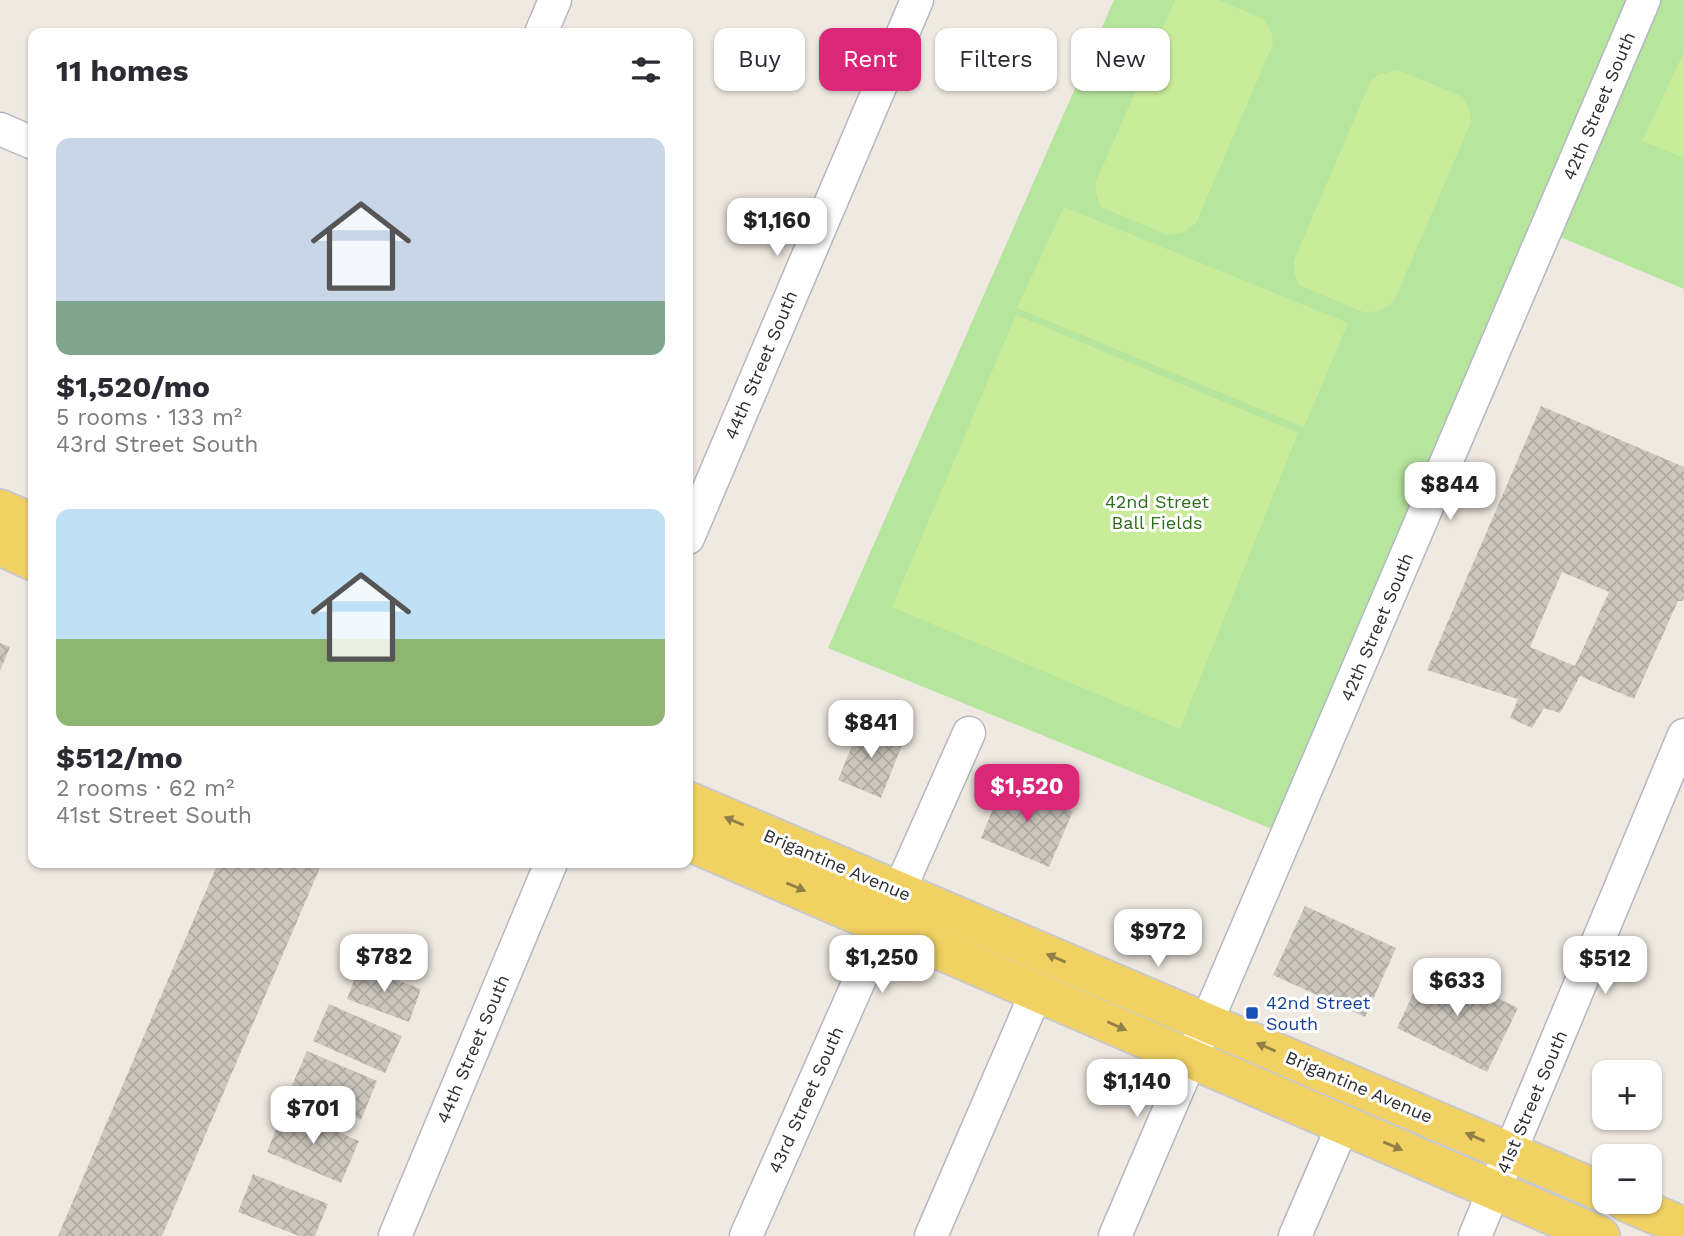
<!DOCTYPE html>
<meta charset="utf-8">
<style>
:root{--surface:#fff;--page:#f7f7f7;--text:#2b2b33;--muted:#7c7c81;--accent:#db2777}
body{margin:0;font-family:"Work Sans",sans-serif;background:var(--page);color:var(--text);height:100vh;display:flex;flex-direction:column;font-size:26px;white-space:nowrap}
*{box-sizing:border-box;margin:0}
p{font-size:23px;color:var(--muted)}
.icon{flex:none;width:38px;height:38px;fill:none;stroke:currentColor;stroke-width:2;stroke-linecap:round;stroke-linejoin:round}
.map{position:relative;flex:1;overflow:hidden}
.sheet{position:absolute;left:28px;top:28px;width:665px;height:840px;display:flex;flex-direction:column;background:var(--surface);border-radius:14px;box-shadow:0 2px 5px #0004}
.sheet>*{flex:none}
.hud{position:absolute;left:714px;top:28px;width:665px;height:63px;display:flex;gap:14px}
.tools{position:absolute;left:1592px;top:1060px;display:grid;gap:14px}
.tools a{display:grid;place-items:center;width:70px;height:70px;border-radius:14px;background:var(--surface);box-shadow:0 2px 5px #0004;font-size:35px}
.price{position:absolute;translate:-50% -60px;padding:0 16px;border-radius:14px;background:#fff;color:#222;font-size:23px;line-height:46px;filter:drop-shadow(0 2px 4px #0008)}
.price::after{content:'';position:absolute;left:50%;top:42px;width:21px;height:16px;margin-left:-10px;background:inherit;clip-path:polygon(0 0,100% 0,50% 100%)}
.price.on{background:var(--accent);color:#fff}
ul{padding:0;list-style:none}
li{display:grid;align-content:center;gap:14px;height:371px;padding:0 28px}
li span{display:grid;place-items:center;height:217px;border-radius:14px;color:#555}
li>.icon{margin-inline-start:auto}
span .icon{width:126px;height:126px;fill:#fffc;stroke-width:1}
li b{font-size:30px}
h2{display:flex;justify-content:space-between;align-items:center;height:84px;padding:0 28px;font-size:30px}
.pill{padding:0 24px;border-radius:14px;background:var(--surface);box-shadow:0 2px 5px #0004;font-size:24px;line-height:63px}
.pill.on{background:var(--accent);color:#fff}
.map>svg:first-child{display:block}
.park{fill:#b6e59e}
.pitch{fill:#c9ec9a}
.building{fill:url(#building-cross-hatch);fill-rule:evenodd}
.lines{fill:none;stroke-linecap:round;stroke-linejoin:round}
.minor-casing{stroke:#b4b7c1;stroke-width:35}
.major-casing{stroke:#c9c9c9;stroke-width:42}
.minor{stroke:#fff;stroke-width:32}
.major{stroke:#f2d163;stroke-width:38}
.oneway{fill:#908048}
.transit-dot{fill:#1a4fb4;stroke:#fff;stroke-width:2.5}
.labels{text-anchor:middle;stroke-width:6;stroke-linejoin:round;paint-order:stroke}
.street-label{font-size:18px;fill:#2e2e2e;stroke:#fff}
.park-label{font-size:18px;fill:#2c6e1b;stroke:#fff}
.transit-label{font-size:18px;fill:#164399;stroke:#fff;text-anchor:start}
</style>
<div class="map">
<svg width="1684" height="1236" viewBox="0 0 1684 1236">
<defs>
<pattern id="building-cross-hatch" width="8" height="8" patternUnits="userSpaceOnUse" patternTransform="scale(1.75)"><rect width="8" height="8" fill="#cbc7bf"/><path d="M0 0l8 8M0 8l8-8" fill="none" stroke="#afaba4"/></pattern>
</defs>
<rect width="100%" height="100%" fill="#efe9e1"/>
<!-- park -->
<path class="park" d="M1114,0H1684V289L1546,231L1287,835L828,648Z"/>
<!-- pitch -->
<path class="pitch" d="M1175,0H1218L1264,19L1272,34L1273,44L1196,223L1184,232L1168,235L1101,207L1096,193V182Z
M1684,52V158L1642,141Z
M1398,70L1463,97L1470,112L1471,122L1394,301L1381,310L1366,313L1298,285L1294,271V260L1371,80L1378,75Z
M1064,207L1348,323L1304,427L1017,308Z
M1016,315L1298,433L1180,729L892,607Z"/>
<!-- building -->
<path class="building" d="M1541,406L1684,467V598L1682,601H1678L1634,699L1580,676L1560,713L1544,708L1532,728L1510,718L1518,699L1427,670ZM1562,572L1609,592L1575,666L1530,647Z
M0,643L10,647L0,671Z
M861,723L904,740L881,798L838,780Z
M1004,782L1073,811L1049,867L981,838Z
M218,863H322L162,1236H58Z
M1305,906L1396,948L1365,1017L1273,975Z
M1427,964L1518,1008L1487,1072L1397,1028Z
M359,966L421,989L409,1022L347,999Z
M329,1004L402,1036L385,1073L313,1041Z
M307,1051L377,1081L361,1120L290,1090Z
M284,1109L359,1141L341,1183L267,1152Z
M253,1174L328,1204L315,1236H299L238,1212Z"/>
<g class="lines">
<!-- minor casing -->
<g class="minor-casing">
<path id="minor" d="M541,33L555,0
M0,129L33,143
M688,538L917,0
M395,1236L551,863
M746,1236L969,733
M931,1236L1037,991
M1115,1236L1644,0
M1295,1236L1343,1125
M1475,1236L1684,735"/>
</g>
<!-- major casing -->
<g class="major-casing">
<path id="major" d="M0,509L33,523
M0,546L33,561
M688,801L1605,1193
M688,841L1600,1236
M1626,1202L1684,1227"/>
</g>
<!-- minor -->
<use href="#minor" class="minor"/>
<!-- major -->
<use href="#major" class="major"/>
</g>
<!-- one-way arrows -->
<defs><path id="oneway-solid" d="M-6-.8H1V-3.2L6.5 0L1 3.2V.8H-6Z" transform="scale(1.75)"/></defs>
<g class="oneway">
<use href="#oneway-solid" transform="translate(734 821) rotate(-157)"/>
<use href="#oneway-solid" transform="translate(796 887) rotate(23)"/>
<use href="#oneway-solid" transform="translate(1056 958) rotate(-157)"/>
<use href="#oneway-solid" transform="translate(1117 1026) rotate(24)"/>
<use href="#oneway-solid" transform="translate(1266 1047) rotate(-157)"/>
<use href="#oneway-solid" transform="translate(1475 1137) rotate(-157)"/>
<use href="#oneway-solid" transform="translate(1393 1146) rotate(23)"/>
</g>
<!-- markers -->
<rect class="transit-dot" x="1245" y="1006" width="14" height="14" rx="3.5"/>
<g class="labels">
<!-- street labels -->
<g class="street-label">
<text transform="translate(1599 106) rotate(-67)" y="6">42th Street South</text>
<text transform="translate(761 365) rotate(-67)" y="6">44th Street South</text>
<text transform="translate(1377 627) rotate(-67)" y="6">42th Street South</text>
<text transform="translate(837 865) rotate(23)" y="6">Brigantine Avenue</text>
<text transform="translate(473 1049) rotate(-67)" y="6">44th Street South</text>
<text transform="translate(1359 1087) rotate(23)" y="6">Brigantine Avenue</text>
<text transform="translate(806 1100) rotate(-66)" y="6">43rd Street South</text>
<text transform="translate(1532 1102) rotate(-67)" y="6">41st Street South</text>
</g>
<!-- park labels -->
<g class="park-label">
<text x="1157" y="508">42nd Street<tspan x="1157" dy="21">Ball Fields</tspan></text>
</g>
<!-- transit labels -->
<g class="transit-label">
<text x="1266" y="1009">42nd Street<tspan x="1266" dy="21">South</tspan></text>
</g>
</g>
</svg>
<div class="tools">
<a>+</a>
<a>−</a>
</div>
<b class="price" style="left:777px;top:258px">$1,160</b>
<b class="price" style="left:1450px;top:522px">$844</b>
<b class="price" style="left:871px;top:760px">$841</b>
<b class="price on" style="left:1027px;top:824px">$1,520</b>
<b class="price" style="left:1158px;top:969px">$972</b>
<b class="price" style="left:384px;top:994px">$782</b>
<b class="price" style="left:882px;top:995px">$1,250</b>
<b class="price" style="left:1605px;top:996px">$512</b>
<b class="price" style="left:1457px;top:1018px">$633</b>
<b class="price" style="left:1137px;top:1119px">$1,140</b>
<b class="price" style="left:313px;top:1146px">$701</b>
<div class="hud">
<a class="pill">Buy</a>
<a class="pill on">Rent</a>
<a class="pill">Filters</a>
<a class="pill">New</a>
</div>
<section class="sheet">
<h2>11 homes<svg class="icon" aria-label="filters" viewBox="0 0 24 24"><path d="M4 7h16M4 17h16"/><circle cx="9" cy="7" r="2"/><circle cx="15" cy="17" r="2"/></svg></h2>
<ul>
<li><span style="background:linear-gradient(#c9d6e8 75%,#7fa58c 0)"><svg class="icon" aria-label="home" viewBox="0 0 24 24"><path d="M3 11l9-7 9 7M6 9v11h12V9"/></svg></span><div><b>$1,520/mo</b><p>5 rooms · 133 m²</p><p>43rd Street South</p></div></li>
<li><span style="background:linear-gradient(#bfe0f5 60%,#8fb573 0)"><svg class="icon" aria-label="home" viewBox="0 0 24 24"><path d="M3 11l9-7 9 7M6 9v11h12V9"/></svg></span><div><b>$512/mo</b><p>2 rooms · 62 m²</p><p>41st Street South</p></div></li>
</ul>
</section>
</div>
